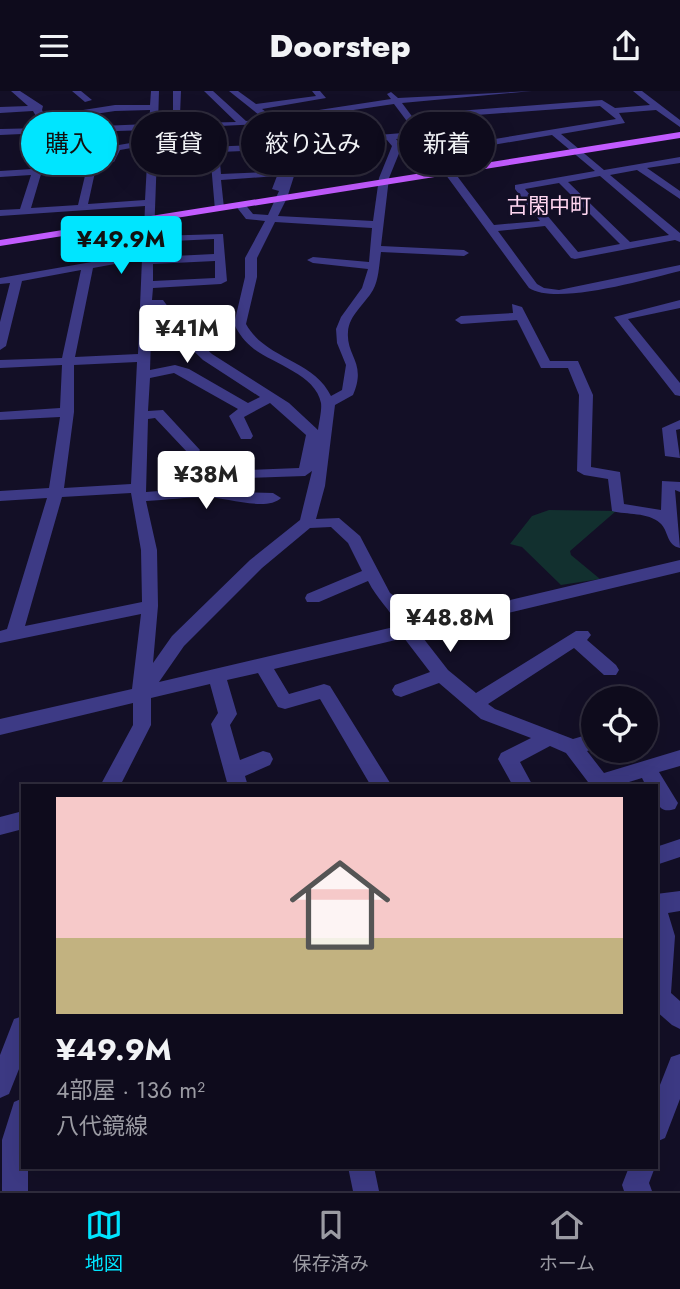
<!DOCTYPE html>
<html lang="ja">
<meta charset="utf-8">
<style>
:root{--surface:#0e0b1c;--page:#171425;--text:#f1f3f6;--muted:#9b9ba3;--line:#2e2b3b;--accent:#00e5ff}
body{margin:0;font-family:Jost,"Noto Sans JP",sans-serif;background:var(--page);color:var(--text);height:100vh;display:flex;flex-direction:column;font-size:26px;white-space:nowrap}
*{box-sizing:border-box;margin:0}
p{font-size:23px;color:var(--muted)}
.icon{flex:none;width:38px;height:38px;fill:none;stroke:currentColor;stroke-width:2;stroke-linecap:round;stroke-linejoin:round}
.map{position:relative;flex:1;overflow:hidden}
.details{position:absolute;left:21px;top:693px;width:637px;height:385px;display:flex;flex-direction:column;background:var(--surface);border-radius:0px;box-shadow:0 7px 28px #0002,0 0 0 2px var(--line)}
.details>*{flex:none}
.guide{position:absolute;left:21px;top:21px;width:639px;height:63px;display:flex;gap:14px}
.tools{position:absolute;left:581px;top:595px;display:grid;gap:14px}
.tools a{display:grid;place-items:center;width:77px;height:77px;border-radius:50%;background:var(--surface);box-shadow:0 7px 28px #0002,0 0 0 2px var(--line);font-size:35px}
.price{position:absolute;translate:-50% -60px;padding:0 16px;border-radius:7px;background:#fff;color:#222;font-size:23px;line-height:46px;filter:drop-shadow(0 2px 4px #0008)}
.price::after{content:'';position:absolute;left:50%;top:42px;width:21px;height:16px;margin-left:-10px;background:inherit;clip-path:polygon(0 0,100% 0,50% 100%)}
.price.active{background:var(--accent);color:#111}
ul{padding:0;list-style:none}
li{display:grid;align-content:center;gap:14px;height:371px;padding:0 35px}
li+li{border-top:2px solid var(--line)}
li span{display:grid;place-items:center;height:217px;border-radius:0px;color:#555}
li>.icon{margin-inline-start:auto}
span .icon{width:126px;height:126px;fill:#fffc;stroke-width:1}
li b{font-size:30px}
.pill{padding:0 24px;border-radius:32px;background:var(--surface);box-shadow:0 7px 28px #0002,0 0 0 2px var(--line);font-size:24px;line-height:63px}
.pill.active{background:var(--accent);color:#111}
header{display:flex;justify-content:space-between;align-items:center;height:91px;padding:0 35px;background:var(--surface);font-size:32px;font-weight:800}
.menu{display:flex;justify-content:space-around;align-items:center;height:98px;border-top:2px solid var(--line);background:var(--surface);font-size:19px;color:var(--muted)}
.menu a{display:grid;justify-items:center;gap:4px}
.menu .active{color:var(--accent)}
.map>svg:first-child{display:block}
.green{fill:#12302f}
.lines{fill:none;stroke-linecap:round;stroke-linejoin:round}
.minor{fill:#3d3a85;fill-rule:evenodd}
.major{fill:#c25bff;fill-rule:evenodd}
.labels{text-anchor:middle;stroke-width:5;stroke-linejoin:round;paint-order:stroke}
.far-quarter-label{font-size:21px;fill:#ffd6f0;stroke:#130f26}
</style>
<header><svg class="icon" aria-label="menu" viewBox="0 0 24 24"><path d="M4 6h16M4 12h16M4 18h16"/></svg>Doorstep<svg class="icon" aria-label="share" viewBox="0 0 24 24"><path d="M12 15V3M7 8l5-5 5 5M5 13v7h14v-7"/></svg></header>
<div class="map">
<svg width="680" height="1100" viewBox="0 0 680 1100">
<rect width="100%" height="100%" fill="#130f26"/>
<!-- green -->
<path class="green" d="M549,419L616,420L570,460L571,464L600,488L561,494L522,456L510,453L532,425Z"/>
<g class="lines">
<!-- minor -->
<path class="minor" d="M11,0H20L43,15L42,19L45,25L115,14H150L151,0H159L158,33L236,31L204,0H213L246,30L264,28L229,0H238L256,13L316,5L312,0H320L326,7L262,18L273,26L391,8L387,3L391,1L398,7L532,0L402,12L423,40L464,37L453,23L457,20L602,9L615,17L650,14L633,0H642L680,29V36L656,19L619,22L625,32L561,43L604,79L680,66V72L647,77L680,100V108L637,79L610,84L680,142V151L675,149L575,168L571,167L545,135L498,140L537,193L544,197L559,199L680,174V180C646,188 557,215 529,197L418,46L396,48L402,55L389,87L381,155L464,159L469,162L464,165L381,161C379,174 379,188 373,199C365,213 349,224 348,241C346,265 367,272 353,304L335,314L325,395L316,428L339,427L360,445L390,502L404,512L413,532L680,469V481L420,543L448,579L476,602L576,540H588L591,544L587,549L616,574L619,579L616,584H604L574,557L488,613L495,618L573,648L593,642V658L587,660L604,682L680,659V675L659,681L678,712L675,718C657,724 656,709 656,695H646L642,687L616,695H591L566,662L550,655L520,671L533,695H513L498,668L501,662L531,647L481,628L439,592L401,606L395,604L392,599L395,594L430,581L404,547L274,578L289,603L324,593L330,595L392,695H371L320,608L285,618L278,616L258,582L227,589L237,623L230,634L240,669L263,660L270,662L273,668L270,674L245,685L248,695H228L211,633L218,622L210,593L151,607V634L120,695H100L133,634V612L0,644V628L132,598L141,523L0,552V540L7,538L47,407L0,410V400L49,397L60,326L0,329V321L60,317L62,274L0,277V269L62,267L81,179L22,190L6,255L0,259V231L10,192L0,193V187L143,162L145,115L0,125V119L20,118L31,84L0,86V80L32,78L44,42L0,44V38L43,37L33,20L0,22V16L28,15ZM394,13L415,41L378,44L366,30L293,41L279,30ZM600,15L616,28L483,50L463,25ZM150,19L149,33L52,37L48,30L115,20ZM261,33L276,44L282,53L157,58L158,38ZM364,36L372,49H387L392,55L379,87L373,130L278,125L287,107L302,60H317V70L327,72L332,69L325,66V55L301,54L297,46ZM149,39L148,49L113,55L107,66L45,67L53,42ZM467,42L481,56L552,44L595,80L515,94V98L540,130L494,134L427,45ZM148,54L145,109L88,113L97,72L114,71L120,59ZM292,55L286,80L221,83L219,61L288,58ZM210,61L215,119L224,117L221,89L277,85L272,98L279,100L268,124L253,123L244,112L235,114L246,128L265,130L245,167V186L234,233C239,243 245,251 254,258C274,273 316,284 321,312C322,319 319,331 318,339L289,312L212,263L186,239L204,236L215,239L217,236L211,229L180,232L163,209H152L153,197L221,193L227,190L223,143L154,145L157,64ZM88,72L78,114L31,117L44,73ZM600,85L669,144L630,151L568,91ZM559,92L620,153L578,161L525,98ZM275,131L372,137L369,171L313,166L307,169L313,172L368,178L362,197L341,226L336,238L337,252L346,274L342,299L331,305C314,269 265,268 246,233L257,186V167ZM214,148V163L154,166V151ZM142,168L138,263L75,266L93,177ZM215,170V187L153,190V173ZM156,215L170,235V240L174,241L203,269L260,306L248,312L189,278L175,274L150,279L152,216ZM137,271L131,393L64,397L74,321V274ZM174,282L238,318L229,325L241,348H251L253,345L244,326L270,312L306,344L299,377L250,379L245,381V387L305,385L312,380L300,429L250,469L172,545L153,572L158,515L157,459L146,410C166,409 187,406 207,406C224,406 267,421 281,407L273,402L227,401L212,396L146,401L148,328L155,327L188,362H198L200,359L163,319L148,320L150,287ZM131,402L141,459L142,511L25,535L62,406ZM331,436L348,452L362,480L307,503L305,507L307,511H319L368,490C377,508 390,518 398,535L159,591L184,555L262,477L310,437Z
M72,0H81L92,9L85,11Z
M173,0H181L180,24L196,23L199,28L173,29Z
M680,209V217L628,228L680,292V305L675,304L614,226Z
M512,213L522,216L550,270H578L593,304L591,376L620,381L624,413L661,419L662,390L680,391V401L675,399L680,457C666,454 669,440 660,432C648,421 627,424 612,420L608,388L584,384L577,380L579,304L568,277H541L517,229L461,233L455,229L461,225L513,222Z
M680,329V338L676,339L680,367L665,365L662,337Z
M23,720V738L0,744V726Z
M680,748V766L656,774V756Z
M680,800V820L668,822L675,845L671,902L680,910V938L672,934L656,920V803Z
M23,925V968L9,1003L0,1007V964L14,928Z
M680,963V1008L665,1047L656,1051V1004L671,966Z
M23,1007V1076H28V1100H2V1049L14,1011Z
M348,1076H374L379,1100H353Z
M629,1076H655L649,1092L652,1100H624L622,1094Z"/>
<!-- major -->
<path class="major" d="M680,41V47L0,155V149Z"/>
</g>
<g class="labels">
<!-- far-quarter labels -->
<g class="far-quarter-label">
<text x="549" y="122">古閑中町</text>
</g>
</g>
</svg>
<div class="tools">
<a><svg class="icon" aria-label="locate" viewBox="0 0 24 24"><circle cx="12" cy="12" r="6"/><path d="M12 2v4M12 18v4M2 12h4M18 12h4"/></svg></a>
</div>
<b class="price active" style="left:121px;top:185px">¥49.9M</b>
<b class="price" style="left:187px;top:274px">¥41M</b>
<b class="price" style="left:206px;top:420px">¥38M</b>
<b class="price" style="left:450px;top:563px">¥48.8M</b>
<div class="guide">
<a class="pill active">購入</a>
<a class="pill">賃貸</a>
<a class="pill">絞り込み</a>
<a class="pill">新着</a>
</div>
<section class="details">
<ul>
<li><span style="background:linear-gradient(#f6c9c9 65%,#c2b280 0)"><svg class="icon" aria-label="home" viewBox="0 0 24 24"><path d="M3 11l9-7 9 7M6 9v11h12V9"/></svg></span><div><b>¥49.9M</b><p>4部屋 · 136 m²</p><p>八代鏡線</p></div></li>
</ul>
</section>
</div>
<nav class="menu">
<a class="active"><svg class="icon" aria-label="map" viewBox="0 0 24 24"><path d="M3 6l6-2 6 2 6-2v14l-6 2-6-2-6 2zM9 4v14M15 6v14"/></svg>地図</a>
<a><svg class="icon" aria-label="saved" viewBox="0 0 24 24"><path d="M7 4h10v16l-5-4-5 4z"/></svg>保存済み</a>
<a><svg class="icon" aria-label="home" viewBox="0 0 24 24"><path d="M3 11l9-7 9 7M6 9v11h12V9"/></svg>ホーム</a>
</nav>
